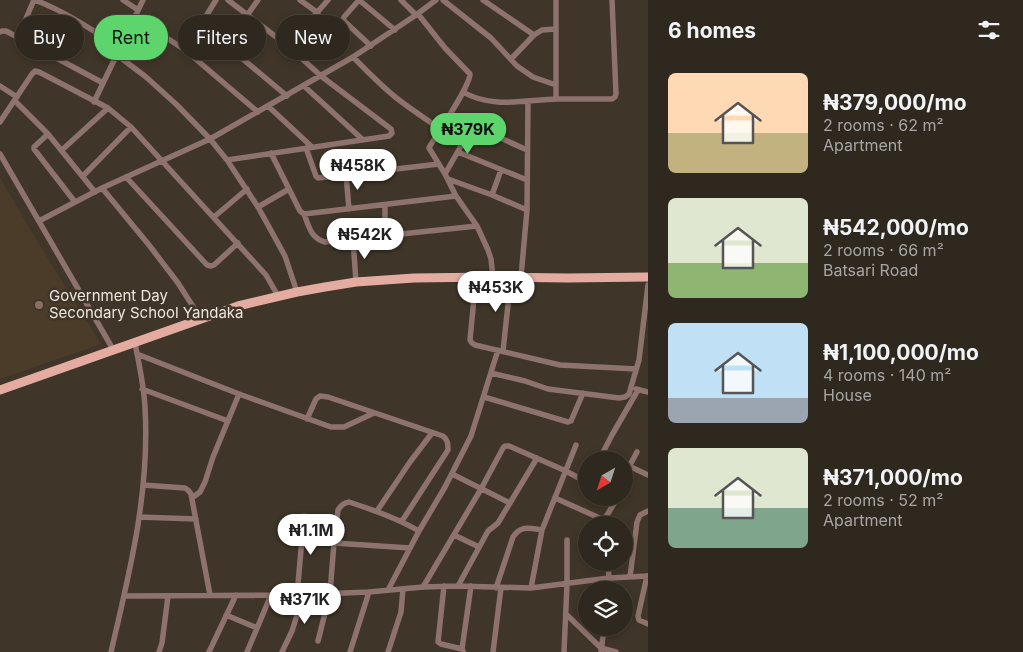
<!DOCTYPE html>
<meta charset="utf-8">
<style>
:root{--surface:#2f281e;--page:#3b342b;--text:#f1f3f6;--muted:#a7a6a4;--line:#4a443c;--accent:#5dd56c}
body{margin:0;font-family:Inter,sans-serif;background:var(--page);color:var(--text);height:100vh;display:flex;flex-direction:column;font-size:19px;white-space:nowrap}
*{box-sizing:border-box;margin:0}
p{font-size:16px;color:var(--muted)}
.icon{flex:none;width:28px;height:28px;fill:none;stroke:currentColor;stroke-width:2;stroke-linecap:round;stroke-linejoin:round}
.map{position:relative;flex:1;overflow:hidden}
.details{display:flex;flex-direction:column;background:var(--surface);width:375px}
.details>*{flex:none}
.hud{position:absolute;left:15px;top:15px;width:475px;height:45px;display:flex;gap:10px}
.needle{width:32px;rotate:219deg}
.fabs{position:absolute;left:578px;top:451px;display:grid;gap:10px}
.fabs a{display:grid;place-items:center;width:55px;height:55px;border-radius:50%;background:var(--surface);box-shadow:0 2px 8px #0003,0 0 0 1px var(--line);font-size:25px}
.price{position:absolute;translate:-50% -42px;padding:0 11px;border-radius:18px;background:#fff;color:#222;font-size:16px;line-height:32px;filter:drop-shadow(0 1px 2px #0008)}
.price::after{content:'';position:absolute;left:50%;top:30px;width:15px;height:11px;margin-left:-8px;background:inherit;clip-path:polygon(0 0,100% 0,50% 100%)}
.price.selected{background:var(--accent);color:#111}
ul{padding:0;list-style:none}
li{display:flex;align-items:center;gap:15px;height:125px;padding:0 20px}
li span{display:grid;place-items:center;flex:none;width:140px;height:100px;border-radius:8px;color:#555}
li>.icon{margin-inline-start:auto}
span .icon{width:60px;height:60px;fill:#fffc;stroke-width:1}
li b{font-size:21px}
h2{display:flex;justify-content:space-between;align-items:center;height:60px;padding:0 20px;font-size:21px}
.tag{padding:0 18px;border-radius:22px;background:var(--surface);box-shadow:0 2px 8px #0003,0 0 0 1px var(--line);font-size:18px;line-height:45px}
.tag.selected{background:var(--accent);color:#111}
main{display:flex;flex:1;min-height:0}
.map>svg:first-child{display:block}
.built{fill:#4a3c29}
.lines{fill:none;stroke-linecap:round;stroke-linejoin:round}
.street{stroke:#8e726d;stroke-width:5.5}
.primary{stroke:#e4aca1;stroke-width:9}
.education-dot{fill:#8d6e63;stroke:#3f3528;stroke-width:2}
.labels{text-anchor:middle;stroke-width:5;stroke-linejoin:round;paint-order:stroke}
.poi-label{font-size:15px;fill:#ece5dd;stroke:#3f3528;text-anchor:start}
</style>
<main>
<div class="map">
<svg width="648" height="652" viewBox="0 0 648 652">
<rect width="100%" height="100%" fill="#3f3528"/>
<!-- built -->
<path class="built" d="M0,177L28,226L101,344L0,379Z"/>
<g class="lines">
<!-- street -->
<path class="street" d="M35,0C66,12 92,30 120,48
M123,0L138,10
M300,0L318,13
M359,0L344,17L343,20L371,46
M359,0L395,30
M401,0L416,15
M443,0L491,38L517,66L533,77L556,85
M483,0L534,35
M556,0V99
M418,14L445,48L470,74C470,86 438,133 430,146L429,148L445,174L456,196L477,226L488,250L491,259L493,277
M135,17L185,50L258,112
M201,24L287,96
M0,32L2,31H6L103,83
M18,37L34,0
M226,45L258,0
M288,46L328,0
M185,50L216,0
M117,55L146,77L177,105L210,139L227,160L258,207L285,256L297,292
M353,57C368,72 382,87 399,100C419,115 441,129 462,145
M511,59L534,35L542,30L556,29
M0,86L17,97
M304,86L362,139
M463,92C492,109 525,100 557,99C575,99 594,99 612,99L615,97L616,94L612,0
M15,101L48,134L95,192
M94,102L143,0
M268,106L312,147
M450,115L527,150
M0,122L32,74L35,71L39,72L108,108L131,127L266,275L278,296
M48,134L34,147V149L75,202
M306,148L316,176L318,178L439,164
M62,150L108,108
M458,152L527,180
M271,153L300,211L304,214L456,196
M0,154L114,351
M227,160L389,136L392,133L391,129L321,76L288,46L228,0
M445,174L473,125
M346,175L349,209
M83,176L131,127
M126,177L207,265L211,266L214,265L238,243
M448,179L492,195L527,210
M102,188L149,245L178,283L201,319
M492,195L501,170
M385,205V236
M258,207L289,189
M304,214C309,227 311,238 325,242L477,226
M214,217L247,189
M39,221L102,188L210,139L353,57L416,15L436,0
M353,239L356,282
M476,277L470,340L472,343L475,345L560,365L636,369
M521,277L527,210L528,101
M503,351L511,277
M137,354L239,394L331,427H344L374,413
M491,373L525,381L548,389L619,398L625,397L629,394L639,360L648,285
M142,389L228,421
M636,389L648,392
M484,397L568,422L571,421L583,393
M307,419L316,399L320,396L328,397L443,436C448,440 448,444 448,450L402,521
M599,460L612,435L638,390
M629,466L648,475
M452,474L510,503
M624,476L637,452
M143,485L185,488L188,490L191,494L210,595
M192,498L200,492L205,482L213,457L239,394
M555,498L604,520
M377,511L410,462L432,433
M139,517L196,519
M603,525L604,520L615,502L614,498
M454,535L479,547
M334,543L410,548
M608,562L609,578L608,590
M647,576L638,616L639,620L648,624
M630,577L637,522L640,515L648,511
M444,586L438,642L441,644L462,649
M458,586L488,531L498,523L537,458
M423,587L481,489L503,448L505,446H509L566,471L586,482
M496,588L513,537C521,525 529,528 542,530
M531,588L542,530L576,445
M388,590L419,531L445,487L471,436L498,350
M124,596L297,595L369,592L423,587L458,586L531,588L609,578L648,576
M566,614L601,648L616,652
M226,615L257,628
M318,641L330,593L334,543L338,510C341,506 343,503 349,502C374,510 397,518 419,531
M463,651L462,649L471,586
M111,652C130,571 150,491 145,407C144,386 139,364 135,343
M159,652L162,643L168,596
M209,652L236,595
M247,652L271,595
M282,652L292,631L299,609L297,595L304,516
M350,652L369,592
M388,652L401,612L403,589
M493,652L501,588
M564,652L567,584V540
M601,652L604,628"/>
<!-- primary -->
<path class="primary" d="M0,390L238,306L297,292L325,287L356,282L414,278L493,277L568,278L648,277"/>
</g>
<!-- markers -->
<circle class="education-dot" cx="39" cy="305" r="5"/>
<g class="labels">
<!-- poi labels -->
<g class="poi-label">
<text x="49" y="301">Government Day<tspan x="49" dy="17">Secondary School Yandaka</tspan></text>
</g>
</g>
</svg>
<div class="fabs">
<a><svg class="needle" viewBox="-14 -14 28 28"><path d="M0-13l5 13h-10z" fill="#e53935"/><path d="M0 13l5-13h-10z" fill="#a7a6a4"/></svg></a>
<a><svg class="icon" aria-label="locate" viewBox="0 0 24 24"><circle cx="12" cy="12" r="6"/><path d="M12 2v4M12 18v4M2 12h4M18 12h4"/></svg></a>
<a><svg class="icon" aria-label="layers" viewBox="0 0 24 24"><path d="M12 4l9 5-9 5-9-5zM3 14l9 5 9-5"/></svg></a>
</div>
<b class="price selected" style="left:468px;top:155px">₦379K</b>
<b class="price" style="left:358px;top:191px">₦458K</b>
<b class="price" style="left:365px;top:260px">₦542K</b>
<b class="price" style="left:496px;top:313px">₦453K</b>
<b class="price" style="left:311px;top:556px">₦1.1M</b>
<b class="price" style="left:305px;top:625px">₦371K</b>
<div class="hud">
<a class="tag">Buy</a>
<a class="tag selected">Rent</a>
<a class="tag">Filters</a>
<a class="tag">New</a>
</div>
</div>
<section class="details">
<h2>6 homes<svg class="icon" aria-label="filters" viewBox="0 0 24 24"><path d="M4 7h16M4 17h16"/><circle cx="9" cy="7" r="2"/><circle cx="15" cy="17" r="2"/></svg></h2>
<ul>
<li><span style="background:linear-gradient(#ffd9b3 60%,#c2b280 0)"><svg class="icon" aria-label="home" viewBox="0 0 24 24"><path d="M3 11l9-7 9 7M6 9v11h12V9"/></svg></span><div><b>₦379,000/mo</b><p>2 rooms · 62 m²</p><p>Apartment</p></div></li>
<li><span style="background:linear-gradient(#dfe7d0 65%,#8fb573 0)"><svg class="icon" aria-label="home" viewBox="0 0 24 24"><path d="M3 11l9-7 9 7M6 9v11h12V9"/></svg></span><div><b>₦542,000/mo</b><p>2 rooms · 66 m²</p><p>Batsari Road</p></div></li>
<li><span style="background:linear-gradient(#bfe0f5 75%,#9aa5b1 0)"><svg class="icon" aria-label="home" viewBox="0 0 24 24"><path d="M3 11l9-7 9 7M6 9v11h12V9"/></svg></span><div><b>₦1,100,000/mo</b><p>4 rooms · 140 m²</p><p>House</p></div></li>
<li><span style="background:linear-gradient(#dfe7d0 60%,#7fa58c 0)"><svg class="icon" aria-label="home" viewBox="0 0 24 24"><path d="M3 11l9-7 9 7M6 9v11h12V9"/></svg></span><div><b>₦371,000/mo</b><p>2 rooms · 52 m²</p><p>Apartment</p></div></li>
</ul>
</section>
</main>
